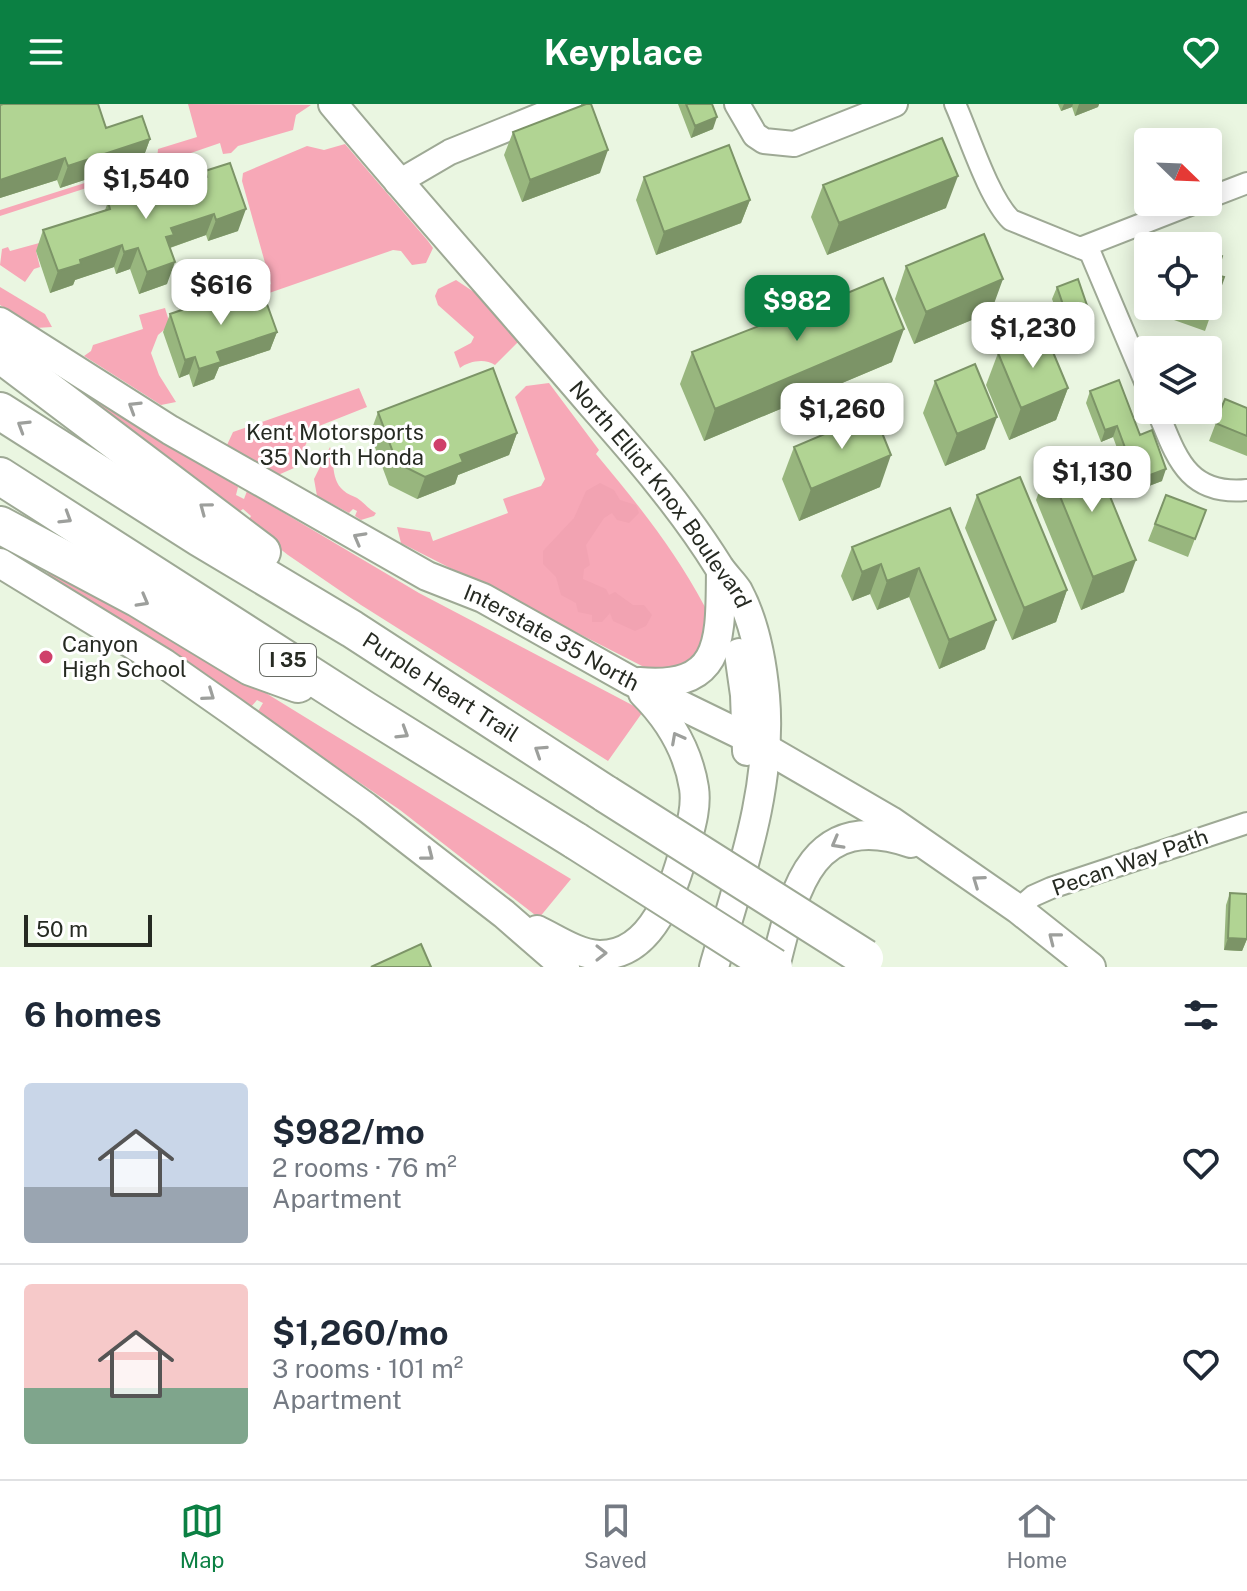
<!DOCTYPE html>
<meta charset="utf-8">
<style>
:root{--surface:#fff;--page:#f6f6f7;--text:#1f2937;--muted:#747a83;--line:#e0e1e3;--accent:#0b8043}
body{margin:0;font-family:"Public Sans",sans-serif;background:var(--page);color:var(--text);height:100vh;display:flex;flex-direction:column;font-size:30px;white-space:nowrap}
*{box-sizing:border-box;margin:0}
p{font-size:26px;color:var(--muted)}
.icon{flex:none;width:44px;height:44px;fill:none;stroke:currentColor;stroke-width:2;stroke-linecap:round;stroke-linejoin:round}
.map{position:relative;height:863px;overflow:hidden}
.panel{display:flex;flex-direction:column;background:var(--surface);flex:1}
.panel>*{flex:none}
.needle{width:52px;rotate:113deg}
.tools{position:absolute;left:1134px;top:24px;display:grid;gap:16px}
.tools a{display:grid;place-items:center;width:88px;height:88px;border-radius:8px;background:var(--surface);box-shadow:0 4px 20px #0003;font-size:40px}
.scale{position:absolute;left:24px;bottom:20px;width:128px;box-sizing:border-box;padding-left:8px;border:4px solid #262a22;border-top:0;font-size:22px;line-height:28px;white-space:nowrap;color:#262a22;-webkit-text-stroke:6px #fff;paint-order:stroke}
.price{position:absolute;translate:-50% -68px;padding:0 18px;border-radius:16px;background:#fff;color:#222;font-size:26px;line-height:52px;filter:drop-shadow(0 2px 4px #0008)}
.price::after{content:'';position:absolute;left:50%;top:48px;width:24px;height:18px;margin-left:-12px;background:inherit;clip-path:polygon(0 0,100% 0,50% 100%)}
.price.active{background:var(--accent);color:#fff}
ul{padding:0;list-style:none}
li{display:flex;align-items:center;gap:24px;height:200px;padding:0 24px}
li+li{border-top:2px solid var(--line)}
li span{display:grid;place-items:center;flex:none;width:224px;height:160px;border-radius:8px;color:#555}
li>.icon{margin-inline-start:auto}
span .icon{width:96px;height:96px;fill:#fffc;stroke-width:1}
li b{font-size:34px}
h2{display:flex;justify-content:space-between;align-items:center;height:96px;padding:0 24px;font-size:34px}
header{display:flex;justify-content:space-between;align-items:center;height:104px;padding:0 24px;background:var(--accent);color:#fff;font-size:36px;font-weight:700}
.tab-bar{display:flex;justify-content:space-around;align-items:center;height:112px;border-top:2px solid var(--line);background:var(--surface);font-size:22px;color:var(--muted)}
.tab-bar a{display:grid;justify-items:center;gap:4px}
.tab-bar .active{color:var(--accent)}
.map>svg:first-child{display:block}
.green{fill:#f7a8b7}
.forest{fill:#f2a3b2}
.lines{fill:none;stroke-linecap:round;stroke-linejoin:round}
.minor-casing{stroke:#9ea995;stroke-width:24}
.tertiary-casing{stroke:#9ea995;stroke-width:28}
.secondary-casing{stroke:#9ea995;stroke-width:32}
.motorway-casing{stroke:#9ea995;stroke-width:40}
.minor{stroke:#fff;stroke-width:20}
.tertiary{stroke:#fff;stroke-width:24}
.secondary{stroke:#fff;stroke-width:28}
.motorway{stroke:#fff;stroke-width:36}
.motorway-bridge-casing{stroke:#9ea995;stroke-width:40;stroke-linecap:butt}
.motorway-bridge{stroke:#fff;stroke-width:36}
.wall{fill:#98b67e}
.shaded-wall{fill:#7c9467}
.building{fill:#b1d493;stroke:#7c9467;stroke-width:2}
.oneway{stroke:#9d9f9c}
.poi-dot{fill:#cf406a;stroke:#fff;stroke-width:3}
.labels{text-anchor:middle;stroke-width:6;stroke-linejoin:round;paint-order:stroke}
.shield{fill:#fff;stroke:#676a64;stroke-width:2}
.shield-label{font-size:20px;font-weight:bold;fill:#262a22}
.poi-label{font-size:22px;fill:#262a22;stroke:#fff;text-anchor:end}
.street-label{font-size:22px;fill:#262a22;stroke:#fff}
</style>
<header><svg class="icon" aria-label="menu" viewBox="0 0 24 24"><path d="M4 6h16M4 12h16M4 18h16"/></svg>Keyplace<svg class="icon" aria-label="heart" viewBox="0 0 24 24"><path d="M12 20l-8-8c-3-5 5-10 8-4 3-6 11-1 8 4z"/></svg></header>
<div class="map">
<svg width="1247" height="863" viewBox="0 0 1247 863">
<rect width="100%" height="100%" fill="#eaf6e1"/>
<!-- green -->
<path class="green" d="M188,0L311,1L296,11L293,26L238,42L231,49L223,50L220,39L118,74L121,84L118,88H109L105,78L0,112V106L157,56L158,45L197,33Z
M345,40L428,137L433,144L426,159L412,161L401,147L393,146L165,225L158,231L151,249L159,271L176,298L161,301L84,252L91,247L93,241L143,225L139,211L165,204L169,217L271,180L242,77L243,69L307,42L324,46Z
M54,135L36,147L40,163L34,165L25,178L0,161L2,145L8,143L10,147Z
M456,176L474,188L518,238L495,261C485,254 469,257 460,264L454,248L471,239L474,233L438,201L435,192L438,185Z
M0,183L45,210L52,223L36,224L0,201Z
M549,279L599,346L596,350C639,402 673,443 705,503C717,542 681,574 644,563L401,439L397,423L430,428L433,437L508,409L503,395L541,382L545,375L515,293L526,282Z
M359,284L367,303L314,324L294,364L278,371L227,341L233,328Z
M95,293L238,383L236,391L244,395L247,387L419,489L634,602L642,609L608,657L361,501L288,451L247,419L251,412L243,405L236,410L208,384L200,383L88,302Z
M330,343C336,365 329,383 355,393C362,396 368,405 376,409L374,412L361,416L355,412L357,407L353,405L349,409L317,392L314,375Z
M52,460C227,563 397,671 571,775L539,814L400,706L257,609L263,599L257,596L250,604L46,474Z"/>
<!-- forest -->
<path class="forest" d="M600,379L614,386L620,396L636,401L639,409L629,419L617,416L612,409L604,414L586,441L590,461L584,465L583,475L606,485L609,491L615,488L633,501H644L652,511L646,522L635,527L613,517L610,509L602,518H592V511L578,508L576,499L561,491L556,473L543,460V447L574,414L586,387Z"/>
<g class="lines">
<!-- minor casing -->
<g class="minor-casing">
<path id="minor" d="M955,0C969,31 988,93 1011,116L1090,148L1148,285
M1208,94L1247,79
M1080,144L1198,98
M1157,306C1176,351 1186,392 1247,386
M1018,805L1033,792L1051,784L1247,719"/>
</g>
<!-- tertiary casing -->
<g class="tertiary-casing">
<path id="tertiary" d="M737,0L755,31L764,37L794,40L895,0
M397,79L450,48L569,0"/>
</g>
<!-- secondary casing -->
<g class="secondary-casing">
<g id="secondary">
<path id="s1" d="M333,0C418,102 507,201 593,302C638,353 683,405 719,463C725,472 733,479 738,487C754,517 762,558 765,592C773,685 739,775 714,863"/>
<path id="s2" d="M0,218L170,326L427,472L483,494L631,577L748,634L891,717L1018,805L1091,863"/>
<path d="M0,459L165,560L232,607L366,703L504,810L565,863"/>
<path d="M739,549L745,591L747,647"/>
<path d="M639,578C725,586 720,533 721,467"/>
<path d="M537,826C556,835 577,850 599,851C653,852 673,785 685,744C690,725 697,704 694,684C688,646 670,616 643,589"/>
<path d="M775,863C794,786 811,705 911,739"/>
</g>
</g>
<!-- motorway casing -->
<g class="motorway-casing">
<g id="motorway">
<path d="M0,250L262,448"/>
<path id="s3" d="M0,307L200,434L352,525L606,690"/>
<path d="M0,372L365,606L576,737"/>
<path d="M0,421L137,494L251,563L298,580"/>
</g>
</g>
<!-- minor -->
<use href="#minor" class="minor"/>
<!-- tertiary -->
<use href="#tertiary" class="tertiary"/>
<!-- secondary -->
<use href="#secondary" class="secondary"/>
<!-- motorway -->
<use href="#motorway" class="motorway"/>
<!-- motorway-bridge casing -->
<g class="motorway-bridge-casing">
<path id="motorway-bridge" d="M606,690L865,854
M576,737L774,863"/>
</g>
<!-- motorway-bridge -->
<use href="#motorway-bridge" class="motorway-bridge"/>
</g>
<!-- wall -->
<path class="wall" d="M678,0H712L713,25L691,34Z
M1058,0H1099L1098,3L1075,12L1072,3L1061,7Z
M0,1L106,24L150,35L142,57L60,84L57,76L0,94Z
M513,28L600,69L522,98L504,51Z
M1148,58V88L1141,71L1145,59Z
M205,67L238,127L208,137L206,131L170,144L167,180L139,190L130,165L116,170L114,163L75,176L73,181L50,189L36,147L43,126L105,106L108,98L160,90L202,75Z
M644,73L750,96L741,119L656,151L636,96Z
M823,81L946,104L827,151L811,113Z
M906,162L991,208L914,240L895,195Z
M1216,171L1224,173L1205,227L1174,216L1179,202H1208Z
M1057,183L1089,231L1068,238L1052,195Z
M232,199L277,228L270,246L219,263L214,275L193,283L189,270L179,274L163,228L170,210Z
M814,203L892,258L704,337L680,280L692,248Z
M998,249L1068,284L1056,316L1009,336L986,281Z
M935,277L985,345L945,362L923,309Z
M1090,287L1140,331L1162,377L1133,388L1113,333L1101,338L1086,299Z
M1225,295L1247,304V352L1209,337Z
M378,308L517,329L509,351L458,371L455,380L417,395L389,381L370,330Z
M794,343L880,383L799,417L782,375Z
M1048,363L1124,488L1081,506L1036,396Z
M977,391L1067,486L1056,518L1012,536L965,424Z
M1166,391L1206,406L1188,453L1148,437Z
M950,404L985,545L939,565L909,493L877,506L870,490L852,497L841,472L852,443Z
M1230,789L1247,835L1242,847L1224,846L1226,801Z"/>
<!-- shaded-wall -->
<path class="shaded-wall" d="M1064,0H1073L1072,3L1061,7Z
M1079,0H1099L1098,3L1075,12Z
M717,13L713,25L691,34L695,22Z
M150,35L142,57L60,84L68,62Z
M608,46L600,69L522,98L530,76Z
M65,54L57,76L0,94V76Z
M958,72L946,104L827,151L839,119Z
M750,96L741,119L656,151L664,128Z
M246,105L238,127L208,137L216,116Z
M214,110L206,131L169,144L166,133L171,124Z
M122,141L114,163L75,176L73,181L50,189L58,167L80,156Z
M138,144L130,165L116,170L124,148Z
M175,158L167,180L139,190L147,168Z
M1003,175L991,208L914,240L926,208Z
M1093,219L1089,231L1068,238L1072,227Z
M904,225L892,258L704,337L715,305Z
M277,228L270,246L219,263L214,275L193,283L199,265L217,248Z
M195,253L189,270L179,274L185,256Z
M1217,280L1212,292L1208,294V284Z
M1068,284L1056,316L1009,336L1021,304Z
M997,313L985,345L945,362L957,330Z
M1117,322L1113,333L1101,338L1105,326Z
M517,329L509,351L458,371L455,380L417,395L425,373L460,351Z
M891,351L880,383L799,417L811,385Z
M1166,365L1162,377L1133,388L1137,376Z
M1136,456L1124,488L1081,506L1093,473Z
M881,460L870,490L852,497L862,468Z
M919,464L909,493L877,506L887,477Z
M1067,486L1056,518L1012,536L1024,504Z
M996,516L985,545L939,565L949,536Z
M1228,834L1247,835L1242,847L1224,846Z"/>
<!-- building -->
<path class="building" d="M3,0H98L106,24L142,12L150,35L68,62L65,54L0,76V1Z
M586,0H591L608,46L530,76L513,28Z
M686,0H712L717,13L695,22Z
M942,34L958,72L839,119L823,81Z
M729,41L750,96L664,128L644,73Z
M230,59L246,105L216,116L214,110L171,124L174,131L166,133L175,158L147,168L138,144L124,148L122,141L80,156L81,160L58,167L43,126L110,105L108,98L157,81L160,90L207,73L205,67Z
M984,130L1003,175L926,208L906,162Z
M1208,147L1222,152L1216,171L1224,173L1211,209L1190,202H1208Z
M883,174L904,225L715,305L692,248L813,201L814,203Z
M1078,175L1093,219L1072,227L1057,183Z
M263,189L277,228L217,248L221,258L199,265L195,253L185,256L170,210L229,190L232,199Z
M1045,229L1068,284L1021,304L998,249Z
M1204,240L1206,246H1187Z
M1208,252L1217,280L1208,284Z
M975,260L997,313L957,330L935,277Z
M493,264L517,329L460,351L463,358L425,373L397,359L378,308Z
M1119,276L1140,331L1152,326L1166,365L1137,376L1117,322L1105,326L1090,287Z
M1225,295L1247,304V332L1215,319Z
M874,309L891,351L811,385L794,343Z
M1091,346L1136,456L1093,473L1048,363Z
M1020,373L1067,486L1024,504L977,391Z
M1166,391L1206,406L1195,435L1155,420Z
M950,404L996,516L949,536L919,464L887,477L881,460L862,468L852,443Z
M1230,789L1247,790V835L1228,834Z
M421,840L431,863H371Z"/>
<!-- one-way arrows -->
<defs><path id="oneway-chevron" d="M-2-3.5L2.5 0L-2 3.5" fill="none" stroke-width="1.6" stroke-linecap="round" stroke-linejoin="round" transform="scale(2)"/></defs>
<g class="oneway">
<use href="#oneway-chevron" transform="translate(134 303) rotate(-148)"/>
<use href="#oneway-chevron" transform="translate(23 322) rotate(-148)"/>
<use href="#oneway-chevron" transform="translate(205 404) rotate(-143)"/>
<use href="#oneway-chevron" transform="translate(66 414) rotate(32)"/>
<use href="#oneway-chevron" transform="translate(359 434) rotate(-151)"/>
<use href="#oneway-chevron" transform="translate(143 497) rotate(29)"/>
<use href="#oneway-chevron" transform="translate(209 591) rotate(35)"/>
<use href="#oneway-chevron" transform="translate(403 629) rotate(32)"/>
<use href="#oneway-chevron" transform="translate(677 634) rotate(-118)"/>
<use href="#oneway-chevron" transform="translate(540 647) rotate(-147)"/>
<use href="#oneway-chevron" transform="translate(837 739) rotate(151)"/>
<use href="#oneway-chevron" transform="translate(428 751) rotate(38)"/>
<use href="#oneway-chevron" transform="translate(978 777) rotate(-145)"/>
<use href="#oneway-chevron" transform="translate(1054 834) rotate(-142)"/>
<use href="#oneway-chevron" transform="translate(601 849)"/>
</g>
<!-- markers -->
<g class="poi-dot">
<circle cx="440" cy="341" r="8"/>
<circle cx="46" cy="553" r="8"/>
</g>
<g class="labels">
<!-- shield labels -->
<rect class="shield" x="260" y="540" width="56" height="32" rx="6"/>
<g class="shield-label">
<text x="288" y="563">I 35</text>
</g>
<!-- poi labels -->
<g class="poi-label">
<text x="424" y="336">Kent Motorsports<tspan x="424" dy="25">35 North Honda</tspan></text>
<text x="62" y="548" text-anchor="start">Canyon<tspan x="62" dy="25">High School</tspan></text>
</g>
<!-- street labels -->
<g class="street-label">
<text dy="8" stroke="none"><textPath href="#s1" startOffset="510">North Elliot Knox Boulevard</textPath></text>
<text dy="8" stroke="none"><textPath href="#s2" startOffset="636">Interstate 35 North</textPath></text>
<text dy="8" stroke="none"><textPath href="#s3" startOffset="520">Purple Heart Trail</textPath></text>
<text transform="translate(1130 758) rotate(-19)" y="8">Pecan Way Path</text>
</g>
</g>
</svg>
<div class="tools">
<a><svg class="needle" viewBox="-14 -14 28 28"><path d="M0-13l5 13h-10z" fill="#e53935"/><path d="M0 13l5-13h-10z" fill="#747a83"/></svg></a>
<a><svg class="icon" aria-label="locate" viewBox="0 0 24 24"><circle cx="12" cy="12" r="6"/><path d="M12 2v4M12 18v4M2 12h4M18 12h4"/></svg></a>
<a><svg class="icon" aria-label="layers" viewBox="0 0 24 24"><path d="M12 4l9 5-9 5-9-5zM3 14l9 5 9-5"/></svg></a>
</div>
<div class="scale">50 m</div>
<b class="price" style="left:146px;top:117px">$1,540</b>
<b class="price" style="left:221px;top:223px">$616</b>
<b class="price active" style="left:797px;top:239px">$982</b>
<b class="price" style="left:1033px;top:266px">$1,230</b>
<b class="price" style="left:842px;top:347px">$1,260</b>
<b class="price" style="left:1092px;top:410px">$1,130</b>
</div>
<section class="panel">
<h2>6 homes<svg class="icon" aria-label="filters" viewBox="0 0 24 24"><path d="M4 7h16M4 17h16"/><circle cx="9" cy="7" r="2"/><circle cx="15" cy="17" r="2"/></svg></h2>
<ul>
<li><span style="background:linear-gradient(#c9d6e8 65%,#9aa5b1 0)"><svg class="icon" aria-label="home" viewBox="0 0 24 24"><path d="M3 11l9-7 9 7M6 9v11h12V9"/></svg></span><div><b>$982/mo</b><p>2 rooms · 76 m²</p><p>Apartment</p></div><svg class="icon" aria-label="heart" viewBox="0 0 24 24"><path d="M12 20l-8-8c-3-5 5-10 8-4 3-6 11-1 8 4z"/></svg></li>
<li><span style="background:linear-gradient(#f6c9c9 65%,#7fa58c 0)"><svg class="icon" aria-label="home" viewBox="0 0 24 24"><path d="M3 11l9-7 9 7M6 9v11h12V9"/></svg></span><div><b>$1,260/mo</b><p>3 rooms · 101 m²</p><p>Apartment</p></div><svg class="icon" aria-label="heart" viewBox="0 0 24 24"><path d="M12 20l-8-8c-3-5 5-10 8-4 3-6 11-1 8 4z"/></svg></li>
</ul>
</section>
<nav class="tab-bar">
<a class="active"><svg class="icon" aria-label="map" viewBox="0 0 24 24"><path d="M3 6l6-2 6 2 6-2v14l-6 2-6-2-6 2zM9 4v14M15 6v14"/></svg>Map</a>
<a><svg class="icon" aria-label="saved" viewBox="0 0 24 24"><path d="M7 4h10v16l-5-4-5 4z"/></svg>Saved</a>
<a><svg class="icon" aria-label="home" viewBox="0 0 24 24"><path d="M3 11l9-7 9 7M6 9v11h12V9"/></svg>Home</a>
</nav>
